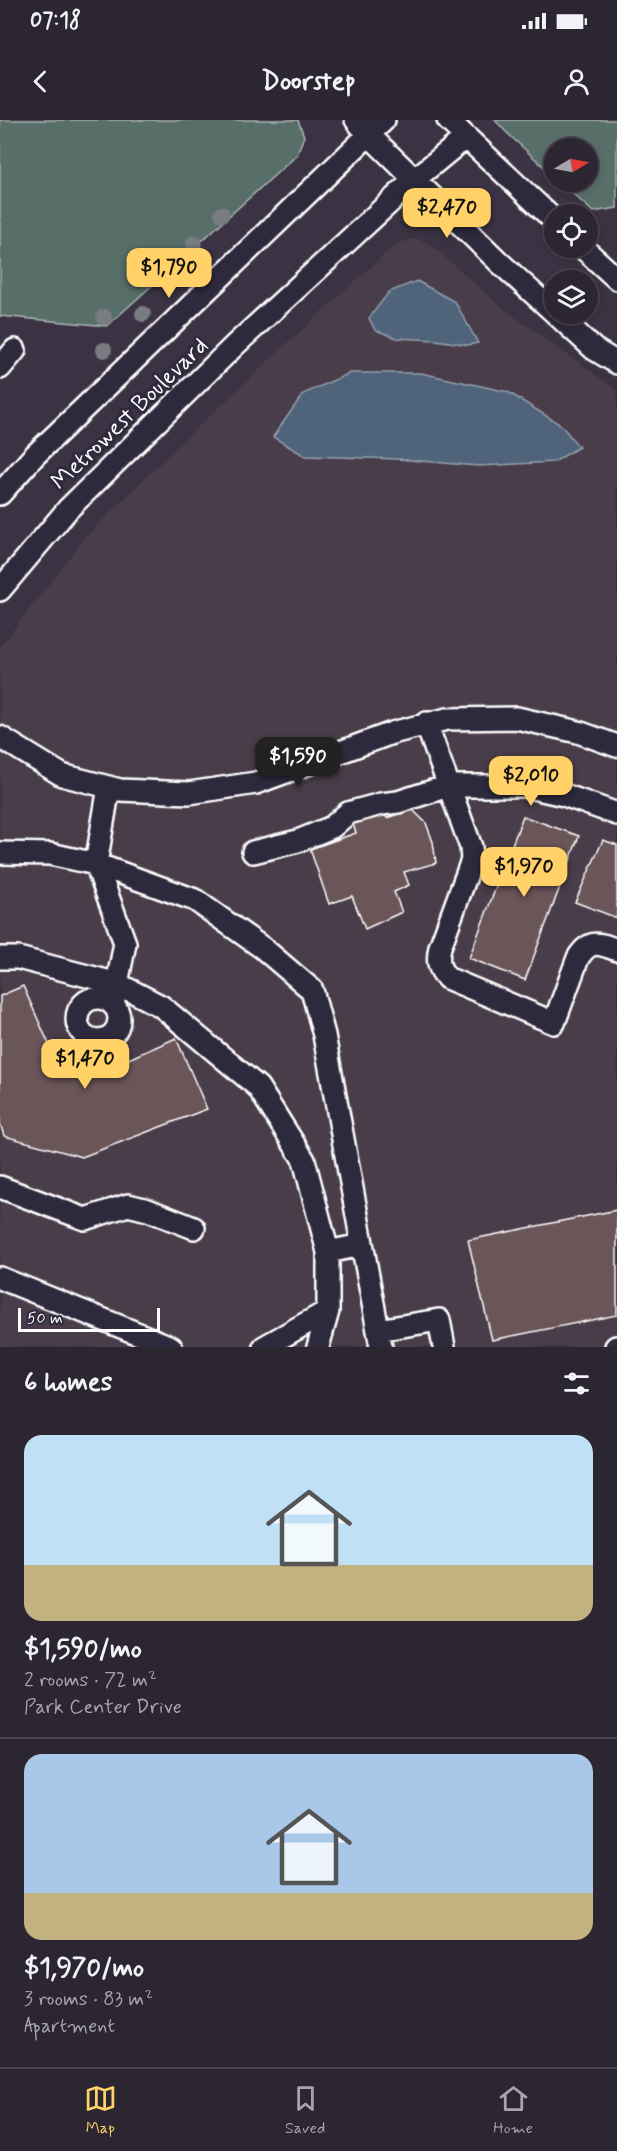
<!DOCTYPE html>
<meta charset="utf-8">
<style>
:root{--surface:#2c2632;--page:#342e3a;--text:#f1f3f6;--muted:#a6a5ac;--line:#48434d;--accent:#ffd166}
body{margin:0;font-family:Mynerve,sans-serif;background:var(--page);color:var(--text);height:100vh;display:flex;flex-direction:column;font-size:22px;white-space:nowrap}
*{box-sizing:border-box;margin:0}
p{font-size:20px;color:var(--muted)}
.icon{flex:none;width:33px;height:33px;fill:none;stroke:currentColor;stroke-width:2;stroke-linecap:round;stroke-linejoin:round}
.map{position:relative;height:1227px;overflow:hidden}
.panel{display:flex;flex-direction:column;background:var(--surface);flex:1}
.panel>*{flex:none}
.needle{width:39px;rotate:80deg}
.tools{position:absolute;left:544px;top:18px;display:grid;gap:12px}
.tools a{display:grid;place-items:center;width:54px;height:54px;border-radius:50%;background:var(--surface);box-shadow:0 3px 9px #0003,0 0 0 2px var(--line);font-size:30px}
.scale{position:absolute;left:18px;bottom:15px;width:142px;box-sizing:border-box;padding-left:6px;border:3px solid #fff;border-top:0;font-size:16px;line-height:21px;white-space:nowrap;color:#fff;-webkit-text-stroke:4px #2f2a3d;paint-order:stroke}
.price{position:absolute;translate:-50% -51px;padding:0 14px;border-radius:12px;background:var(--accent);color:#111;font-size:20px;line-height:39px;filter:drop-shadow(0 2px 3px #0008)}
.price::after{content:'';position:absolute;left:50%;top:36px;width:18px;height:14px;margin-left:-9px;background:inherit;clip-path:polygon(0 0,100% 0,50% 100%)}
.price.on{background:#222;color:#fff}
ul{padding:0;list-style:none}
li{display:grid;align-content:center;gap:12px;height:318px;padding:0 24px}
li+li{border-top:2px solid var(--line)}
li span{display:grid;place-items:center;height:186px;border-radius:18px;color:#555}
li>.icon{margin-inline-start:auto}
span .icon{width:108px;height:108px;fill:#fffc;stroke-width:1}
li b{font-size:26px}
h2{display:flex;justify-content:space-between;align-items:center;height:72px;padding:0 24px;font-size:26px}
.status{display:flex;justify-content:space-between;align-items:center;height:42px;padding:0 30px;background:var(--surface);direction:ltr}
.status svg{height:16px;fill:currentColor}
header{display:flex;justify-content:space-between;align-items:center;height:78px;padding:0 24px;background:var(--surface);font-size:27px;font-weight:800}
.menu{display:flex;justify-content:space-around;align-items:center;height:84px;border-top:2px solid var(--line);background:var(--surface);font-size:16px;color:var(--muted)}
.menu a{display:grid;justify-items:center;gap:3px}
.menu .on{color:var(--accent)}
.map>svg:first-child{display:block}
.built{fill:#493d4a}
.green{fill:#596e68;stroke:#acb6b4;stroke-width:1.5}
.water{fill:#4f637a;stroke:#95a1af;stroke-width:1.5}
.building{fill:#6b5559;stroke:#fff;stroke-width:1.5}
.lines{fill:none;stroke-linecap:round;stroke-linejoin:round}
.minor-casing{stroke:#fff;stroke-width:26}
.minor{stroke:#2f2a3d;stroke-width:21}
.tree{fill:#797b81}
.labels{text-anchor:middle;stroke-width:6;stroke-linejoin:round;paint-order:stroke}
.street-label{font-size:24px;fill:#fff;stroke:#2f2a3d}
</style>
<div class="status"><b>07:18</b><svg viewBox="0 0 49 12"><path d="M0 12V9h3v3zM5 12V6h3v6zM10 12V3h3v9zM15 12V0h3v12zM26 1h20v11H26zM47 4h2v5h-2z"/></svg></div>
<header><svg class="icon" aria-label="back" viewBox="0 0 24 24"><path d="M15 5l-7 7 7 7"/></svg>Doorstep<svg class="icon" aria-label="person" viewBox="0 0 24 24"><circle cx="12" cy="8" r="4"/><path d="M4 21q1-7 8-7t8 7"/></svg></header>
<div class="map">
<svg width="617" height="1227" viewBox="0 0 617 1227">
<rect width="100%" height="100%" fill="#3b3343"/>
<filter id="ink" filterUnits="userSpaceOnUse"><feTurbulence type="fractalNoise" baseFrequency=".0167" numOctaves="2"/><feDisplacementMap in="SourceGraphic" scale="12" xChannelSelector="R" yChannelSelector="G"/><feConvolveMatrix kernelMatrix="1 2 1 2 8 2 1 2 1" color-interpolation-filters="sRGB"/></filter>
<g filter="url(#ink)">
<!-- built -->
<path class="built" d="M419,119L434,127L505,190L617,270V1227H0V527L86,416L182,322L283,227L396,124L409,120Z"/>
<!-- green -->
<path class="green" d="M0,0H298L304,16L297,35L107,206L0,196Z
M495,0H617V88L593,92L560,62H588V28H555V57L506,12Z"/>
<!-- water -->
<path class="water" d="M417,161L455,182L478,223L468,225L436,220L397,218L375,210L369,198L389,172Z
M350,253H421L508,272L561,305L579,327L554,342L478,346L398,339L305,336L273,317L303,274Z"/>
<!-- building -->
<path class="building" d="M379,687L387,698L412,689L426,703L433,722L436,743L404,752L409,765L394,772L402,792L365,809L352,776L329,784L310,729L356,713L350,695Z
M523,696L579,716L525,860L469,838Z
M603,720L617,725V798L575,782Z
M23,866L61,951L90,956L176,918L207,989L82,1037L4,1016L0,1003V876Z
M617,1090V1195L492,1220L468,1120Z"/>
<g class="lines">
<!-- minor casing -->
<g class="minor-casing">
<path id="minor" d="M356,0L368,14L499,142L555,193
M448,0L555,101
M583,128L617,159
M556,194L594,229L617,243
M0,248L15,230
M0,374L34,336L384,0
M0,470L68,389L235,225L415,59L465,18
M426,603L471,727L472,740L440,827C437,840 438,848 447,858L554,903L578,838C590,819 599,823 617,830
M0,617L62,655L120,670L189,673L256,663L392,613L447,599L517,598L578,612L617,626
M109,667L96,744L125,823L113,885
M253,732L298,721L332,707L348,693L381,684L398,682L448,666H524L564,675L617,694
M0,733L50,734L96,744L195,780L264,829L312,870L324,915L381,1227
M0,838H18L118,864L161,886L258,967L304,1040L328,1132
M77 899a21 21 0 1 1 42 0a21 21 0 1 1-42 0Z
M0,1067L85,1099L128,1085L148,1090L194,1108
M0,1158L171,1227
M378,1210L439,1200L444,1227
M264,1227L328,1191
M318,1227L328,1191V1132L361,1125
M616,1227H617"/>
</g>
<!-- minor -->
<use href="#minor" class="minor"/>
</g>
<!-- trees -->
<g class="tree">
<circle cx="222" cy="94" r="8"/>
<circle cx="194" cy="123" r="8"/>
<circle cx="155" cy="156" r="8"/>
<circle cx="143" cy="194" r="8"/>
<circle cx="104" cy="197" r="8"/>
<circle cx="104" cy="230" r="8"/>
</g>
</g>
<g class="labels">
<!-- street labels -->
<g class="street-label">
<text transform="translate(129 293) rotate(-44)" y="8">Metrowest Boulevard</text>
</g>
</g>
</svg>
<div class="tools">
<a><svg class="needle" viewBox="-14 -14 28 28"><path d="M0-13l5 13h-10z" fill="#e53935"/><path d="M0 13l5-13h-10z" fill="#a6a5ac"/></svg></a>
<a><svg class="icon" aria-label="locate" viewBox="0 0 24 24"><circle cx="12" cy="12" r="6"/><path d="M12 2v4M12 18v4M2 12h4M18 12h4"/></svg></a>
<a><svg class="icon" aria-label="layers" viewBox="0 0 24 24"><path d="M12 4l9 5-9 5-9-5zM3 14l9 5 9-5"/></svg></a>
</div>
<div class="scale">50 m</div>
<b class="price" style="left:447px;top:119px">$2,470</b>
<b class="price" style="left:169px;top:179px">$1,790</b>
<b class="price on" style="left:298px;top:668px">$1,590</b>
<b class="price" style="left:531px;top:687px">$2,010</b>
<b class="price" style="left:524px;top:778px">$1,970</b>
<b class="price" style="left:85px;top:970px">$1,470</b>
</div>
<section class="panel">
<h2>6 homes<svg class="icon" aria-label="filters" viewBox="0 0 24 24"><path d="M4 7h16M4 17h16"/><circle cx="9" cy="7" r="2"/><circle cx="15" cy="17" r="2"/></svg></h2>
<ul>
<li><span style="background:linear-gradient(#bfe0f5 70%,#c2b280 0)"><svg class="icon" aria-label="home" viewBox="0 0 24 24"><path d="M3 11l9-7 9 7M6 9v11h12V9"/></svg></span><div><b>$1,590/mo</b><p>2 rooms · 72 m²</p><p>Park Center Drive</p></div></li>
<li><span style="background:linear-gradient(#a9c7e8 75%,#c2b280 0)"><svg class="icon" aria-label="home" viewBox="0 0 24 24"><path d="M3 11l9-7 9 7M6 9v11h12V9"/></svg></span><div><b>$1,970/mo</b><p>3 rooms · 83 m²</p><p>Apartment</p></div></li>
</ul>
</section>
<nav class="menu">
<a class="on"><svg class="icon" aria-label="map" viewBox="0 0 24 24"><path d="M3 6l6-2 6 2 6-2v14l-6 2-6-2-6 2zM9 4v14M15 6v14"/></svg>Map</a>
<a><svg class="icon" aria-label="saved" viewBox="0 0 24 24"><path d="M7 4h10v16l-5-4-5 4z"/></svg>Saved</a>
<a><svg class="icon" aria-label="home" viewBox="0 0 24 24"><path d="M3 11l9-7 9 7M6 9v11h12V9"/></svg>Home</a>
</nav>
